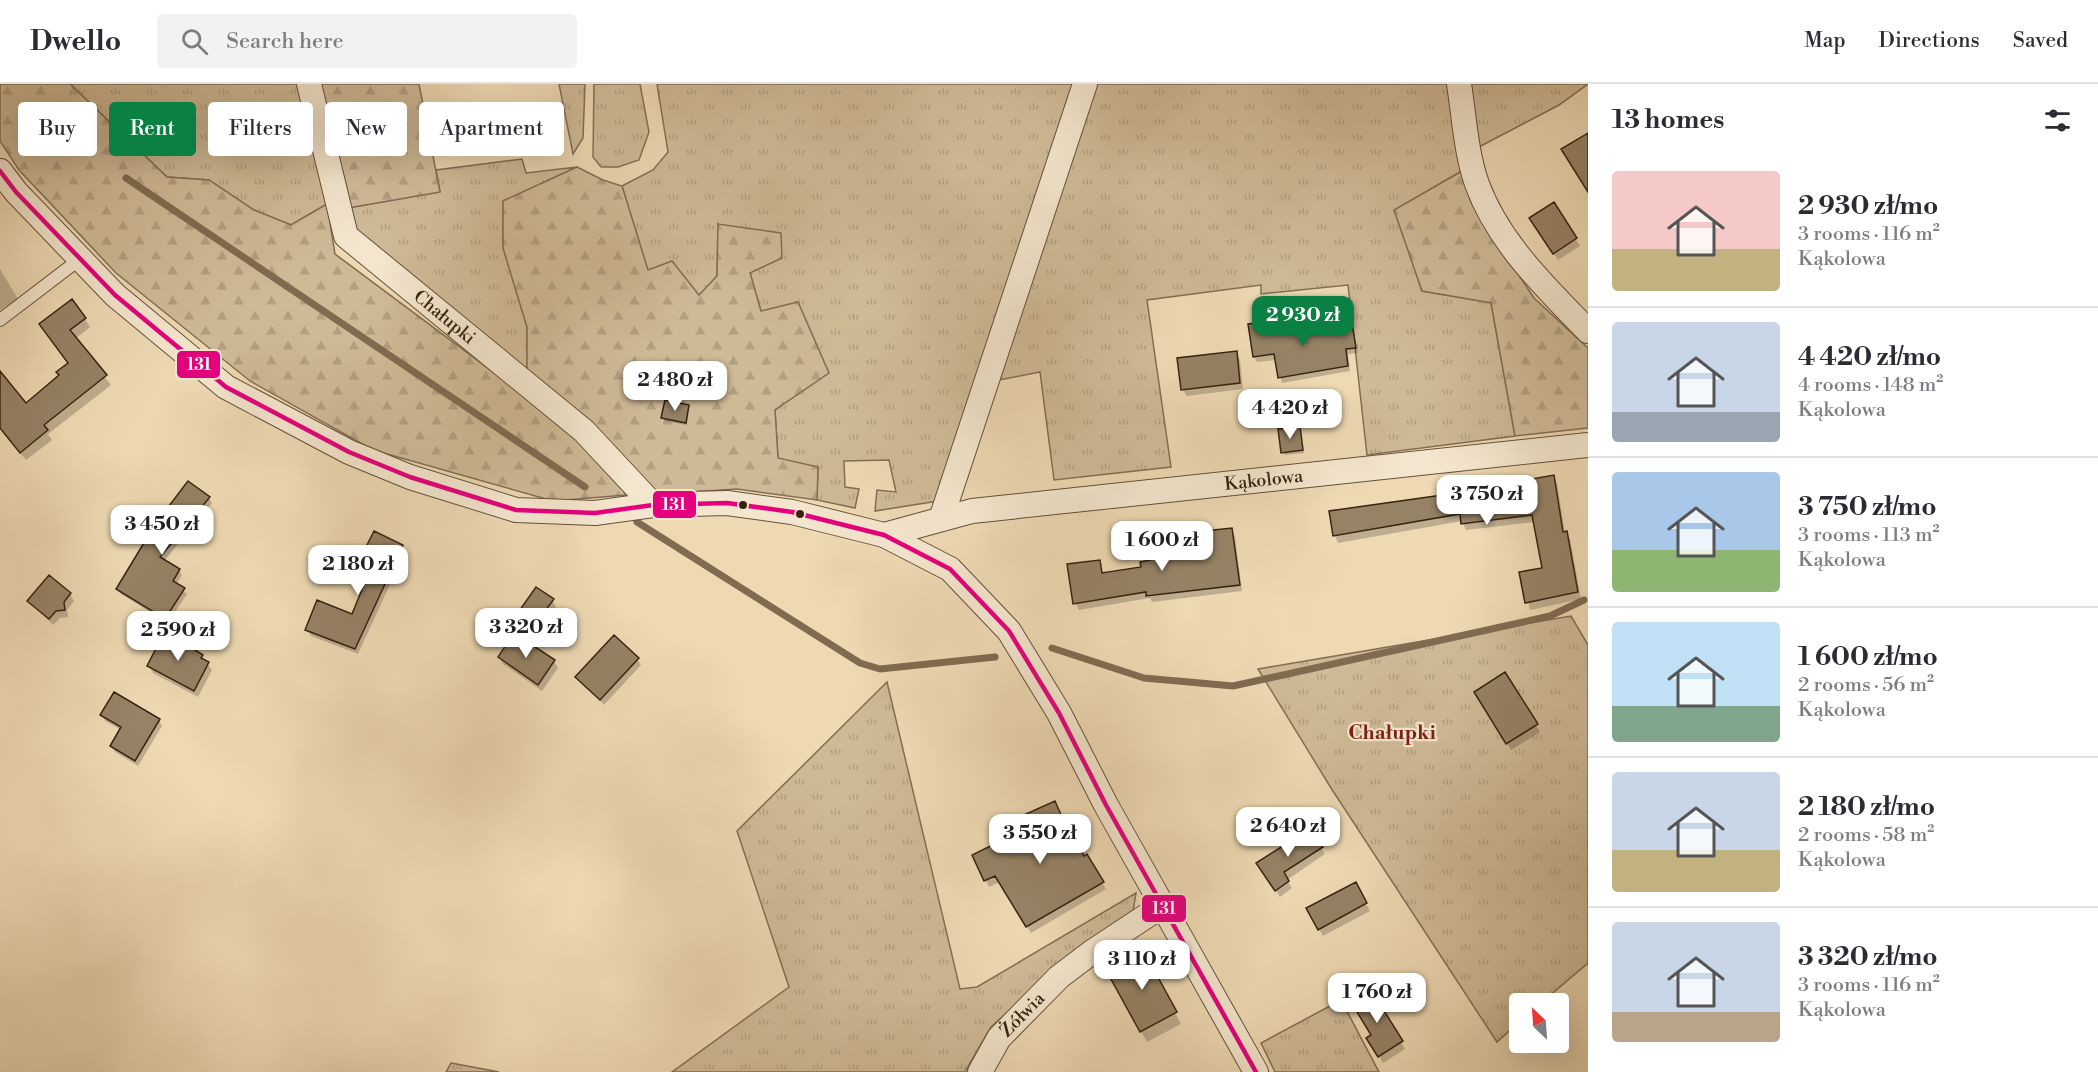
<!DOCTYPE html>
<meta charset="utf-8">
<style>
:root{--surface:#fff;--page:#f2f2f3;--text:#2b2b33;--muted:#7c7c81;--line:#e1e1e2;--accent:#0b8043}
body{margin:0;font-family:"Libre Bodoni",serif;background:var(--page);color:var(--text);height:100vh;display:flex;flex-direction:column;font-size:22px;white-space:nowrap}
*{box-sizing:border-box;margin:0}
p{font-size:20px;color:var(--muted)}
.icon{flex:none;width:33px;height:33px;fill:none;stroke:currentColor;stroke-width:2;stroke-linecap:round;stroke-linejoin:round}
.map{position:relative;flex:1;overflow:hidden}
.details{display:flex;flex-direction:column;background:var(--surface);width:510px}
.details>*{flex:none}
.guide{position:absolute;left:18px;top:18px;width:570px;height:54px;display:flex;gap:12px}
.needle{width:39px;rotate:335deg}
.fabs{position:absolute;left:1509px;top:909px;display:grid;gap:12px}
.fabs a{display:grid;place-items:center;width:60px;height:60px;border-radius:6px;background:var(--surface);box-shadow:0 6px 24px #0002;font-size:30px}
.price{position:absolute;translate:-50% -51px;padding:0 14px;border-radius:12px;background:#fff;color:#222;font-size:20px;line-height:39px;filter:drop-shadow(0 2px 3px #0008)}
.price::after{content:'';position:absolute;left:50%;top:36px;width:18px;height:14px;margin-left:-9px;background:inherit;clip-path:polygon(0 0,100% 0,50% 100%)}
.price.active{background:var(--accent);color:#fff}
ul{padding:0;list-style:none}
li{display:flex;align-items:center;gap:18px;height:150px;padding:0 24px}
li+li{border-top:2px solid var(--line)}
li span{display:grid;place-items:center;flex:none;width:168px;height:120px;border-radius:6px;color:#555}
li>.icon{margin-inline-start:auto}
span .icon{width:72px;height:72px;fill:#fffc;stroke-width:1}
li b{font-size:26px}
h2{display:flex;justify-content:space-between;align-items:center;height:72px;padding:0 24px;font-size:26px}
.chip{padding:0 21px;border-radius:6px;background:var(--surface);box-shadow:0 6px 24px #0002;font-size:21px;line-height:54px}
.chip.active{background:var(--accent);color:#fff}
header{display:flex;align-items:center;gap:36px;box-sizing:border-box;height:84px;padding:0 30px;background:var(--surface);border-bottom:2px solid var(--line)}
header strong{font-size:28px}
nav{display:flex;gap:33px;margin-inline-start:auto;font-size:21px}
.search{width:420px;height:54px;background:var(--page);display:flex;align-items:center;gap:15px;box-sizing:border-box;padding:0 21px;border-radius:6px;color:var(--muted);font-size:22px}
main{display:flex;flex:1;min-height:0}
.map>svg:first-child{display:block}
.grass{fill:url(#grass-tufts);stroke:#836e54;stroke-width:1.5}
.forest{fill:url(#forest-firs);stroke:#836e54;stroke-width:1.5}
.shadow{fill:#0003}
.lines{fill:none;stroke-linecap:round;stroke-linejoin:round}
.stream{stroke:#806b51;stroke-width:7}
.building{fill:#968265;stroke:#372310;stroke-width:1.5}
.service-casing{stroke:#655039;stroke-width:14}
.minor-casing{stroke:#655039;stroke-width:26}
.service{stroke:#f4e6ce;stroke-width:12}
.minor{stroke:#f4e6ce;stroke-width:24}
.bus-1-casing{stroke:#f4e6ce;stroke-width:9}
.bus-1{stroke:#e5007d;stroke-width:4.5}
.bus-dot{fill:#372310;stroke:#f4e6ce;stroke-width:2}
.labels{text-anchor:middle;stroke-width:4.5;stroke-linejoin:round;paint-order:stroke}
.street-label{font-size:18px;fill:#372310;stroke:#f4e6ce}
.neighbourhood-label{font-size:20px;font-weight:bold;fill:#7a1f14;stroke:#f4e6ce}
.line-badge{stroke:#f4e6ce;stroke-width:2}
.badge-label{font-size:16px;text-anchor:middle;font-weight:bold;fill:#fff}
</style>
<header>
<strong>Dwello</strong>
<div class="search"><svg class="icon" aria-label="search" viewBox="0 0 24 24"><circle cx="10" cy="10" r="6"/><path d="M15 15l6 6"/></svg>Search here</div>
<nav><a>Map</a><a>Directions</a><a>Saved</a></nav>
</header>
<main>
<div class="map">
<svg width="1588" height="988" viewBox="0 0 1588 988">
<defs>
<pattern id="grass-tufts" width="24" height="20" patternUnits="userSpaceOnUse" patternTransform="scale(1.5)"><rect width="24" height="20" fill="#cfba97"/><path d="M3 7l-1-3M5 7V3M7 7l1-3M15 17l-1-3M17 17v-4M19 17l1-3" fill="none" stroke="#b2a081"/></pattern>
<pattern id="forest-firs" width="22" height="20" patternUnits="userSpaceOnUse" patternTransform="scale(1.5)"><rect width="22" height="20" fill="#cfba97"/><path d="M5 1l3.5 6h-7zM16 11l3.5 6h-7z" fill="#b2a081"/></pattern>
</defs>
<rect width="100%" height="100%" fill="#eed9b3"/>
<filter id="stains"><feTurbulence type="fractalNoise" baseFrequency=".00333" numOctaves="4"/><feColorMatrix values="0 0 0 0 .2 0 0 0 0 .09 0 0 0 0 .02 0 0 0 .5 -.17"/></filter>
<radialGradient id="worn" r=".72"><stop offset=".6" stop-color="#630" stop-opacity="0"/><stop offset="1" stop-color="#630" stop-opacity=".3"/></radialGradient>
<!-- grass -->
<path class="grass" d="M70,0H300L327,120L291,141L254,126L209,96L167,93Z
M559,0H585L583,54L573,70Z
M594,0H640L649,48L639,76L618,83H601L593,73Z
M657,0H1076L938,417L875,427L877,406L896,408L889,376L844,377L845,403L859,405L855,424L817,416L818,383L778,375L775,326L828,288L761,228L750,188L718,140L717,192L699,212L648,187L622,102L653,86L668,68Z
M1095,0H1448L1462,87L1395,126L1422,207L1491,218L1515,352L1367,371L1348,201L1261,210V201L1147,216L1171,383L1054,396L1040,288L989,298Z
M1465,0H1588L1559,21L1475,65Z
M522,75L526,89L577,83L503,117V163L527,243V288L352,142L348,124L440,108L436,86Z
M1571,532L1588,561V879L1541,919L1520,920L1519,938L1497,958L1331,704L1258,585Z
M887,598L960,905L977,903L1136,809L1133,827L1077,866L991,943L965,988H672L789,903L737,747Z
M1341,916L1379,988H1275L1261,959Z
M451,979L499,988H446Z"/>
<!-- forest -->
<path class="forest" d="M0,0H70L167,93L209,96L254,126L291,141L327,120L335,170L524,311L611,386L626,411L553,417L373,366L250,297L116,189L19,86L0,57Z
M317,0H419L440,108L348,124Z
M577,83L603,96L622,102L648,186L672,177L699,211L717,192L718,140L781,149L782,174L750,189L761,227L798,218L829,289L775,326L778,374L818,383L817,416L737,405L657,410L527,288V243L503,164V117Z
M1462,87L1471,118L1534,214L1588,264V344L1515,352L1491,219L1422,207L1394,126Z"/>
<!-- shadow -->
<path class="shadow" d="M1553,120L1580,162L1558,176L1535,141Z
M0,185L18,215L0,226Z
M85,235L90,243L75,255L111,301L48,350L52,356L26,376L0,344V290L25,321L60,292L69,280L41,241Z
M1275,239L1279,250L1352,240L1358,269L1348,270L1350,287L1282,299L1276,276L1257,278L1254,273Z
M1236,269L1240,276L1243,305L1187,312L1182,305Z
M688,323L687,341L664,337L663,334Z
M1299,343L1304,369L1285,371L1283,368Z
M1553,393L1557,399L1565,449L1570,455L1581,515L1530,526L1521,489L1544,485L1535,438L1466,446L1462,437L1338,459L1335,452L1331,429L1528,401Z
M209,414L212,419L164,477L179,486L182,491L176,501L187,510L168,539L121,510L118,505Z
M1231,445L1235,452L1242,507L1152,518L1150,514L1079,526L1075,519L1099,477L1104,491L1143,485L1199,467Z
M402,462L405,468L358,570L311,552L307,545L353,532L365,502L360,495L366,484L361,477Z
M50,493L70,510L74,517L67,526L68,533L60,534L53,541L29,517Z
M552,516L556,523L539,548L523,537L519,530Z
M515,551L554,577L558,584L542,607L503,580L499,573Z
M202,572L212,586L198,613L153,589L149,582Z
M637,575L641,581L604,621L577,593Z
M1505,590L1540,648L1511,666L1476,608Z
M102,631L159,636L162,642L138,682L115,668L111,662L121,646L105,637Z
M1062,735L1106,805L1031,849L1000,798L989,803L974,772Z
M1310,746L1325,770L1287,796L1292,804L1280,813L1262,786Z
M1355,800L1370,827L1323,852L1308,825Z
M1149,879L1181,940L1147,958L1141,947Z
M1371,908L1405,965L1383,979L1368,954L1373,951Z"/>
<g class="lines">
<!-- stream -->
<path class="stream" d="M126,94L585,403
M637,438L860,579L880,585L995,573
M1052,564L1144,594L1233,602L1550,532L1584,516"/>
</g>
<!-- building -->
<path class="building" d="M1588,49V108L1561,65Z
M1554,118L1577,154L1553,170L1529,134Z
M72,215L86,234L70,246L107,291L44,341L48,346L20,369L0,344V287L26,319L59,291L56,288L68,279L39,240Z
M1276,237L1277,249L1352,239L1356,264L1346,265L1348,282L1278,294L1274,270L1253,273L1248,240Z
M1237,267L1240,299L1181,306L1177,274Z
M665,316L689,321L686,339L661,334Z
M1300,342L1303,366L1281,369L1278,345Z
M1554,391L1563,448L1567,447L1578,508L1525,519L1519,488L1542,484L1532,431L1461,440L1460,430L1333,452L1329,427L1527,399L1526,396Z
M188,397L210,413L160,473L180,485L173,497L185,504L165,535L116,505L156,439Z
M1232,444L1240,501L1146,512V508L1073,520L1067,480L1100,476L1102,489L1141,483L1140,478L1198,466L1195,448Z
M374,447L403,461L355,565L305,546L317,516L352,530L365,498L359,495L366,481L359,477Z
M49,491L71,509L64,518L65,526L56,527L49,535L27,517Z
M536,503L554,515L534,542L517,530Z
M165,547L203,571L201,574L209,578L194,607L147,582Z
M514,549L555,576L538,601L498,573Z
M614,551L639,574L600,616L575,593Z
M1505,588L1538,640L1506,660L1474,608Z
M114,608L160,635L135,677L110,662L121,643L100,631Z
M1055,717L1062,733L1067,731L1084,772L1087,770L1104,798L1026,843L995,792L984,797L972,771L1029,743L1024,731Z
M1311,744L1323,763L1284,788L1289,797L1275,807L1256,779Z
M1356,798L1367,819L1318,846L1306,824Z
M1143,866L1177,928L1140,948L1106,886Z
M1371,906L1403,957L1378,973L1366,954L1371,951L1351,918Z"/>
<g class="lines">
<!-- service casing -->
<g class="service-casing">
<path id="service" d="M0,236L80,175"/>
</g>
<!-- minor casing -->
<g class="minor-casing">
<g id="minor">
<path id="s1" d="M309,0L346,152L584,347L653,421"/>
<path d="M1459,0C1464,32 1466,69 1477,100C1498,158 1546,204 1588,247"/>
<path id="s2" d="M0,87L16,108L115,211L226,303L349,368L410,393L516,426L595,429L653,421L727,419L792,428L884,451L972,427L1588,361"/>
<path d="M941,435L1085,0"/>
<path d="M884,451L950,485L1009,547L1059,629L1106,721L1256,988"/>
<path id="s3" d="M980,988L999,954L1059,893L1092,868L1163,821"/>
</g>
</g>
<!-- service -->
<use href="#service" class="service"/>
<!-- minor -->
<use href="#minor" class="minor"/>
<!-- bus-1 casing -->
<g class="bus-1-casing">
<path id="bus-1" d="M0,87L16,108L115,211L226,303L349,368L410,393L516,426L595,429L653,421L727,419L792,428L884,451L950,485L1009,547L1059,629L1106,721L1256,988"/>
</g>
<!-- bus-1 -->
<use href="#bus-1" class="bus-1"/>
</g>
<!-- markers -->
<g class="bus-dot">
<circle cx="743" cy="421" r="5"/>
<circle cx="800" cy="430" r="5"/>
</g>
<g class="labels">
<!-- street labels -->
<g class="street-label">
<text dy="6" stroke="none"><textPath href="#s1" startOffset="284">Chałupki</textPath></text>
<text dy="6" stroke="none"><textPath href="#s2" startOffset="1386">Kąkolowa</textPath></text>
<text dy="6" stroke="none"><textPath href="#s3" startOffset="72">Żółwia</textPath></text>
</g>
<!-- neighbourhood labels -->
<g class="neighbourhood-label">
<text x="1392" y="655">Chałupki</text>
</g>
</g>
<g class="line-badge">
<rect x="176" y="266" width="45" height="29" rx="6" fill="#e5007d"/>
<rect x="652" y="406" width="45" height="29" rx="6" fill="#e5007d"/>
<rect x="1141" y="810" width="46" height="29" rx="6" fill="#e5007d"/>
</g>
<g class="badge-label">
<text x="199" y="286">131</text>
<text x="674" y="426">131</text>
<text x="1164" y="830">131</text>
</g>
<rect width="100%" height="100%" filter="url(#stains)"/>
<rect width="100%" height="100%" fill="url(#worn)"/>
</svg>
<div class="fabs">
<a><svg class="needle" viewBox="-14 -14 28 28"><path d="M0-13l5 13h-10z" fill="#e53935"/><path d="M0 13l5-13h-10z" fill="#7c7c81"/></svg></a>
</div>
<b class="price active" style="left:1303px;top:263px">2 930 zł</b>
<b class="price" style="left:675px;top:328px">2 480 zł</b>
<b class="price" style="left:1290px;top:356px">4 420 zł</b>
<b class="price" style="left:1487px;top:442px">3 750 zł</b>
<b class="price" style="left:162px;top:472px">3 450 zł</b>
<b class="price" style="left:1162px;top:488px">1 600 zł</b>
<b class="price" style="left:358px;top:512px">2 180 zł</b>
<b class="price" style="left:526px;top:575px">3 320 zł</b>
<b class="price" style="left:178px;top:578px">2 590 zł</b>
<b class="price" style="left:1288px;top:774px">2 640 zł</b>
<b class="price" style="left:1040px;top:781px">3 550 zł</b>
<b class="price" style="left:1142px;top:907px">3 110 zł</b>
<b class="price" style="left:1377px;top:940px">1 760 zł</b>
<div class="guide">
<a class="chip">Buy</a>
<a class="chip active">Rent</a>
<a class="chip">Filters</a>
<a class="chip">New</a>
<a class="chip">Apartment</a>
</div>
</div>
<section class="details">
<h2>13 homes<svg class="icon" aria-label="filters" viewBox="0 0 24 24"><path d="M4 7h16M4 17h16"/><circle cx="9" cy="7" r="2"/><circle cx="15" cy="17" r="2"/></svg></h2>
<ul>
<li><span style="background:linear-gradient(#f6c9c9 65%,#c2b280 0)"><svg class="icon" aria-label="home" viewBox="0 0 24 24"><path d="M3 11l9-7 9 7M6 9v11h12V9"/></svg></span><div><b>2 930 zł/mo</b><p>3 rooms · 116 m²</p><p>Kąkolowa</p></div></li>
<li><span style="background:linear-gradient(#c9d6e8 75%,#9aa5b1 0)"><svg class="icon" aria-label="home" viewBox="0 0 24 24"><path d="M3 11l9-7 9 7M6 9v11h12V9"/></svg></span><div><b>4 420 zł/mo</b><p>4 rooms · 148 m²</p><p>Kąkolowa</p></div></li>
<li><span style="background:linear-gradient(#a9c7e8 65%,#8fb573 0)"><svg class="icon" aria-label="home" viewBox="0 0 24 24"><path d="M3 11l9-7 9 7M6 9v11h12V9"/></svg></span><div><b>3 750 zł/mo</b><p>3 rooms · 113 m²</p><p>Kąkolowa</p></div></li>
<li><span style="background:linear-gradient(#bfe0f5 70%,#7fa58c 0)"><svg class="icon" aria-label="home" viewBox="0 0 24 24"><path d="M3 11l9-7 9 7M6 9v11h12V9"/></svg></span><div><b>1 600 zł/mo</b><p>2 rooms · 56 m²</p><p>Kąkolowa</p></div></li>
<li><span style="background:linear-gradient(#c9d6e8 65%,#c2b280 0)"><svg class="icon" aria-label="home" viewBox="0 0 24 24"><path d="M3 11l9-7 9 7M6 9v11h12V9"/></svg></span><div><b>2 180 zł/mo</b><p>2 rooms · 58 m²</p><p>Kąkolowa</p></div></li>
<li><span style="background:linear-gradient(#c9d6e8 75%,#b9a48a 0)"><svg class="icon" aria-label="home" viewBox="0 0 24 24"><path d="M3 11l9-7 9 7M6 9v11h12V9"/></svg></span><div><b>3 320 zł/mo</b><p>3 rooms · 116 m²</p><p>Kąkolowa</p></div></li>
</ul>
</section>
</main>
